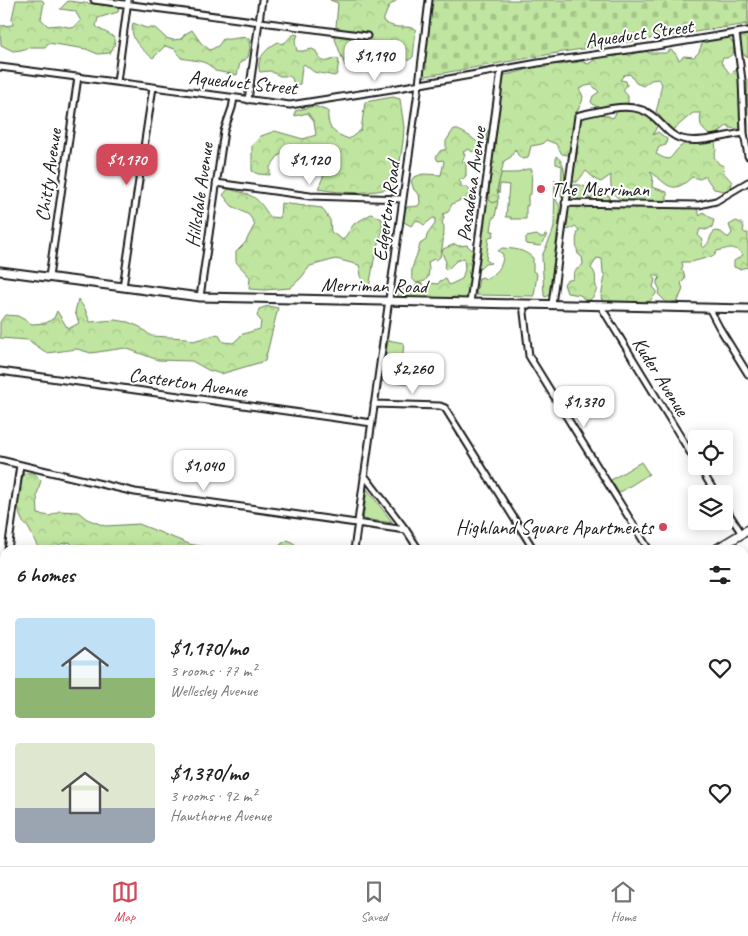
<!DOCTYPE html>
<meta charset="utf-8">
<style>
:root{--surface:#fff;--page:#f6f6f6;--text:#222;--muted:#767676;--line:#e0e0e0;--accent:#d1495b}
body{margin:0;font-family:Caveat,sans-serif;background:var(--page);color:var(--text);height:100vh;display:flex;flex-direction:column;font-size:19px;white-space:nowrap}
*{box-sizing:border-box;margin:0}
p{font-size:16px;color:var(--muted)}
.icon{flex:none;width:28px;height:28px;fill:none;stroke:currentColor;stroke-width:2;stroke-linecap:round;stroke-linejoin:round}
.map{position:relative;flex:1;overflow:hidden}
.sheet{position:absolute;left:0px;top:545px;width:749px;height:321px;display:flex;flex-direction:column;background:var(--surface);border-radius:15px 15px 0 0;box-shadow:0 2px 12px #0003}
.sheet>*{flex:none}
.tools{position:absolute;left:688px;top:430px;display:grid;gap:10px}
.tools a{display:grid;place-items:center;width:45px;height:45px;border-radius:5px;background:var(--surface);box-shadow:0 2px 12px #0003;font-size:25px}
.price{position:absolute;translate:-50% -42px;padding:0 11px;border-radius:10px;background:#fff;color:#222;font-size:16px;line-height:32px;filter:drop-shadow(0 1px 2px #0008)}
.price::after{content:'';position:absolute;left:50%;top:30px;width:15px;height:11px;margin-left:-8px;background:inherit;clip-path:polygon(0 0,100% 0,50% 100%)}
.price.on{background:var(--accent);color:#fff}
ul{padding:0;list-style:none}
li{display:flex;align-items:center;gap:15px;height:125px;padding:0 15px}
li span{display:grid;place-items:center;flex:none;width:140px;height:100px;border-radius:5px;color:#555}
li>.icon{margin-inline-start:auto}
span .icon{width:60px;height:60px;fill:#fffc;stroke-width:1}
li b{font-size:21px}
h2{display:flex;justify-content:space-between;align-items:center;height:60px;padding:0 15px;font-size:21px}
.tabs{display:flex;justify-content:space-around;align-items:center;height:70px;border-top:1px solid var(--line);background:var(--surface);font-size:14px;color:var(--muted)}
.tabs a{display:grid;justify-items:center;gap:2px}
.tabs .on{color:var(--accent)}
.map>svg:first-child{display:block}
.green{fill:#bfe5a0;stroke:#6e805e}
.forest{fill:url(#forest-crowns);stroke:#6e805e}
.cemetery{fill:url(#cemetery-stones);stroke:#6e805e}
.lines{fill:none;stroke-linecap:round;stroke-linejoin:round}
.street-casing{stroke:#1c1c1c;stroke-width:9}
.secondary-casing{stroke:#1c1c1c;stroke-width:11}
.primary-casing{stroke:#1c1c1c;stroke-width:11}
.street{stroke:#fff;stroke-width:5}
.secondary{stroke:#fff;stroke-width:7}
.primary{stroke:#fff;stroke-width:8}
.poi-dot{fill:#d1495b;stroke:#fff;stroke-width:2}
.labels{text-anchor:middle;stroke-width:4;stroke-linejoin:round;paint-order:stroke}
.street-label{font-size:20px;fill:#1c1c1c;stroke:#fff}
.poi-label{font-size:20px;fill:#1c1c1c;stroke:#fff;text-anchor:start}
</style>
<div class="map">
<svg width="748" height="866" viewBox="0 0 748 866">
<defs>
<pattern id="forest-crowns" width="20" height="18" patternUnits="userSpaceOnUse" patternTransform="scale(1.25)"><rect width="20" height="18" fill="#bfe5a0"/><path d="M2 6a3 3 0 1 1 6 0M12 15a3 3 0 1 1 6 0" fill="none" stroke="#a4c489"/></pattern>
<pattern id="cemetery-stones" width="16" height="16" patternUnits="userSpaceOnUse" patternTransform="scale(1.25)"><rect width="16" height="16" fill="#bfe5a0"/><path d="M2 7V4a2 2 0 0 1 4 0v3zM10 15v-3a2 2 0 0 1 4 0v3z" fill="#a4c489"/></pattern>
</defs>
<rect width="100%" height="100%" fill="#fff"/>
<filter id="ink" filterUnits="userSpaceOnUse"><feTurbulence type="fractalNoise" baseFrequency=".02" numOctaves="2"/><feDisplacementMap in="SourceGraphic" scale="10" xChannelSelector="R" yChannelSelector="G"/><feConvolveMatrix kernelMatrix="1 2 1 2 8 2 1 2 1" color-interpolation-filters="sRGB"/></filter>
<g filter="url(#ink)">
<!-- green -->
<path class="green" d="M556,156C569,165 564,185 562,198L561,197L562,166L556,164Z
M527,169H532L531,194L528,195V206H526V219H511V217H506L509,185L500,184L499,193L497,190L501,173H515Z
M555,179L556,200L560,206V214L549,295L546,297L544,296L542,256L552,234L554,227Z
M489,183L488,195L498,201L495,217H493L491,231H494L493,236L489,237L486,260L491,263L485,264L480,269L477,268Z
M545,234L547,235L543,243L540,246L526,244V237L537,235L539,237H544Z
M502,248C515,249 523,249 533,258V271L537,274L534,296L476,295L479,278L483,277L485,279C497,274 503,267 503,254L498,251Z
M388,340L404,343L401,372L415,374L414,384L382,381Z
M641,462L649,474L619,493L611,480Z
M367,489L393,523L363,519Z
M203,861H252L254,865L206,866Z
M293,861H319L316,866H302Z
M395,861H455L454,866H396Z"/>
<!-- forest -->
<path class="forest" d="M16,0H42L44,2L41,19L48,26L59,25L73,28L81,21L75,11L60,9L68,1L119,7L118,12L98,18L96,26C102,32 111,33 115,39L114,46L110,53L98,54L86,49L48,43L45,47H30L21,50L13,51L1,45L0,26L13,25L12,18Z
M330,0H397L389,6L383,21C398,32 405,23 416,30L413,57L409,60L371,57L345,66L335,39L338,3Z
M748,10V57L741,53L739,38L740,34L746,32L748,28L743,22Z
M133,23L146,28H155L166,38L173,40L181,39L185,34L192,30L201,43L210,50L218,46L223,39C233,40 241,36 249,38L250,48L248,57L240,63L237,75L215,71C207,59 193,61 181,58L175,49L165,46L153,58C141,49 129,39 133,23Z
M295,34L298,35L295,42L297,51H303L312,49L316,51C320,62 325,64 335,58L339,60L337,74L335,76L314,72L304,64L302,67L300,84L294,85L292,78L289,76H280L270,71L260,72C255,59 267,48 278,42L282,44C288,42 289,36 295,34Z
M721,37L729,38L734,44L733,54L727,58H723L721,62L730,74L736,70L740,74L742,80L745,82L748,81V148L746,132L738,129L730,128L728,125L717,134L709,135C701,128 699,124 701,113H693L674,129L670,130L656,111C660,101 659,93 662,84L658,79L651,80L643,86L636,83L630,74L624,75L620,80L626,81L627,85L623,90L628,96V103C615,106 600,114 591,102L593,96L599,92L592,85L586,86L579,89L583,96L582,102L576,113L578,118C594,117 595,110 613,118L617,111L625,105L642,106L645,113L650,112L657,126L653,135L658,132L667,139L666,145L659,147L656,154L664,158L669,159C674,155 675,151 680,147C688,140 705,140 715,142L716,150L714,157L719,164L724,166L723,172L732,182L731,189L724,191L714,189L705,176L700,179L692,177C672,196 668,185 650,171L653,177L652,187L667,192V200L656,203L659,208C668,205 676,207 685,208C689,209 692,207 697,209L700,216L703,212L714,220L712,227L706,230L700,229L698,235L703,240L701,245L703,248C712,242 708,236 715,231L721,232L727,237H729L732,233L729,225L736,221L741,223L744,227L743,231L745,233H748V267L739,269L734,267V261L743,255C733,244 728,249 717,251L714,256L691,262H682L683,267L681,269L684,273L685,279L681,283L683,289L678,301L667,303L658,294L660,290L657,284V281L660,278L658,276H653L655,280L653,287L656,290V294L647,304L640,303L639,301L627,304L613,302L609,304L603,303L601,297L605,276L603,273L602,259L597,258L591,268C599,276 593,281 597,289C594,295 593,300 586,301L580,295L567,293L564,284L566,281L573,279L574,273L577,269L580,268L583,264L582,257L578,254C576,245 575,238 579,230L575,226L570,229L564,230L565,211L572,198L567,196L570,186C577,184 582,184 588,189V196L590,199L599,189L603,190L604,194L610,196L608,204L612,208L623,200C611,197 610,186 611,175L601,182L596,180L586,171L577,182H573L569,178L570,166L578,153L576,144L572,145L568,155L562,154L556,144L546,140L542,144L531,146L528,158L522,159L518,155L515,149L511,157L504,161L497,190L499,198L497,201L493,203L489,200V178L492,176L490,171L492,164L495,163L489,158V148H495L496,143L489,144L486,138L487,131L497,125L493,115V108L498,105L502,75C515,74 526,70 539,65L545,68L548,63L554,61L559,65L566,64L570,60L575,63L581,61L588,64L593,61L596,56L609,55L615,57L625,53L630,56C635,52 640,49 647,50L648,53H665L671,50L675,53L679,60L684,56L694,57L699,52L703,41L710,38L715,40Z
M393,97L400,99L404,127L403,142L396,187C371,194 344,194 318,189L326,170C310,156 301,151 279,155L270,167V175L258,174L252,171V145L261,136L275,131L303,139L316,135L314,122L308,113L295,116V111L314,106L328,111C327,129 333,133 349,139L361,130L365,102Z
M454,129C461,130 475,139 479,144H483L484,146L472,152L469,149L463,152L465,155L462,162L466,163V176L463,179H460L459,181L461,183V187H467L470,191L466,202L461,200L452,204L448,212L443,214L444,217L442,223L444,226C444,237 443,245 440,257L436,260L434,259L428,262L429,269L428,277L425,281L416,283L412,278C410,265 418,256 420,244L426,240L427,235L435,224V218H433L424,225L417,220L411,226L402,221L403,211L407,207L418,206L420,203L419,194L414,190L411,181L414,177L423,174L441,175L444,162L443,160L438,161L436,157L440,151L446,149V141Z
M228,189C253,195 256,195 270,217L280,218L281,203L322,208L330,220L331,232L343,240L354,224L371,214L382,219V233L374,260L369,288L363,286L359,265L336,259L310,266L301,278L290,288L265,290L249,289L250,277L236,262V252L245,243L255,224L249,215L232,206L223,195Z
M455,244L458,246L467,245L473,251L471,255L473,257L470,263L471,268L468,271C472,279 471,291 466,300L458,298L455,301L451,299L446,303L403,300L399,298L397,293L399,289L412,290L418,283L423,284L425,287L429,283L438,284L440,281L446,279L449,285L462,279L465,269L464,258L456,261L447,270L444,267L446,262L442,253L443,249Z
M78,299L85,309L90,322L115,320L128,322L140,327L151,336L186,338L193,341L218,334L223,342L233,343L243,334L260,329L261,321L257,316L259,309L268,306L278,308L265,361L221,374L208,370L192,361L158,360L125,348L91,353L77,349L47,353L28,340L0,338V322L5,315L18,316L32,324L46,323L54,318L57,311L68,329L79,323L75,312Z
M24,473H34L41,480L37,495L38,514L50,516L59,511L78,512L87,519L105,526L139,524L189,544L222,550H74L70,542L61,544L54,550H40C35,543 33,536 29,529C27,525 23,524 22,520C15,507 19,486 24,473Z
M288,540L295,544L294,550H277L281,544Z"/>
<!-- cemetery -->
<path class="cemetery" d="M430,0H748V24L563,52L421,77Z"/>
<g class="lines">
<!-- street casing -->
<g class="street-casing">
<path id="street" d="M94,0L367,36
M736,33L742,80L744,133L748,156
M0,67L290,105L398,88L538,63L656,46L748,31
M117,82L128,0
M248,100L262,0
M216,183L310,196L403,199
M565,203L699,205L716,201L748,182
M49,277L78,77
M123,287L153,87
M200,297L224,131L232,108L234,98
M470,303L501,70
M523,304L529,356L649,550
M552,304L578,116L580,115C605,110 635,99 655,118C664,126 670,136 682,139C698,144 727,135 744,133
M600,305L696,462
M709,308L719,327L748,374
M0,371L372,423
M374,404L440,406L445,408L534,550
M0,460L135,492L406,530
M699,466L716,494
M364,475L406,530L419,550
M724,506L742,534
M8,550L20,465
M354,550L419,84L429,0
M0,611L5,573
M744,669L748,676
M0,764L5,765
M744,844L748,851
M124,861L127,866
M200,861L202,866
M287,863L292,866
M501,866L503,861
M558,866L560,861
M673,866L676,861"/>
</g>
<!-- secondary casing -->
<g class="secondary-casing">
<path id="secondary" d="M0,271L200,297L748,309
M0,656L5,657
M722,861L748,866"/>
</g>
<!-- primary casing -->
<g class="primary-casing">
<path id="primary" d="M715,550L748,530
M157,866L167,861"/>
</g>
<!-- street -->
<use href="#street" class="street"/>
<!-- secondary -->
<use href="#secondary" class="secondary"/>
<!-- primary -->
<use href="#primary" class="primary"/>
</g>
</g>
<!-- markers -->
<g class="poi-dot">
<circle cx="541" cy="189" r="5"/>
<circle cx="663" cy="527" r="5"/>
</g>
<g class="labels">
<!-- street labels -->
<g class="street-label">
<text transform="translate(639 33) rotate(-8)" y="7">Aqueduct Street</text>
<text transform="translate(243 82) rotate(6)" y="7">Aqueduct Street</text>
<text transform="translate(48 175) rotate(-82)" y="7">Chitty Avenue</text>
<text transform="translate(471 184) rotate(-82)" y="7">Pasadena Avenue</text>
<text transform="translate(199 195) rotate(-82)" y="7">Hillsdale Avenue</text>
<text transform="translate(386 211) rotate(-82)" y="7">Edgerton Road</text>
<text transform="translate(374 285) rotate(1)" y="7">Merriman Road</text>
<text transform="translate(661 376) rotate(58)" y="7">Kuder Avenue</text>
<text transform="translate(188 382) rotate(8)" y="7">Casterton Avenue</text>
</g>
<!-- poi labels -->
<g class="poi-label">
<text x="551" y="196">The Merriman</text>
<text x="653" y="534" text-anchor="end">Highland Square Apartments</text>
</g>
</g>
</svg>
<div class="tools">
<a><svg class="icon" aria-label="locate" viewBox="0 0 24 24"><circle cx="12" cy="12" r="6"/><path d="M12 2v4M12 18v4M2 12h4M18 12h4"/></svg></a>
<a><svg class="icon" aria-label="layers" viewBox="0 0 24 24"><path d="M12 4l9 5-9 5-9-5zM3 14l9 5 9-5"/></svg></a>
</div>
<b class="price" style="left:375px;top:82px">$1,190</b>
<b class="price on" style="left:127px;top:186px">$1,170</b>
<b class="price" style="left:310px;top:186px">$1,120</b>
<b class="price" style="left:413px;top:395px">$2,260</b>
<b class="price" style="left:584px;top:428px">$1,370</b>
<b class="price" style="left:204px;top:492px">$1,040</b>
<section class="sheet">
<h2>6 homes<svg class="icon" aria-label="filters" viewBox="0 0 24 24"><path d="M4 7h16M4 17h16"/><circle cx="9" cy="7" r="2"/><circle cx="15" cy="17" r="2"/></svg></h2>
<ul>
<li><span style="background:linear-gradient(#bfe0f5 60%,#8fb573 0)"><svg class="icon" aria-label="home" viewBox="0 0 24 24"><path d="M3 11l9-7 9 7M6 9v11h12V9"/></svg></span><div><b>$1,170/mo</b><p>3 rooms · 77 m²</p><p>Wellesley Avenue</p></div><svg class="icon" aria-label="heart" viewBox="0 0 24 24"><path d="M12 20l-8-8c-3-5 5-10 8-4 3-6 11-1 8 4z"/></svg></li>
<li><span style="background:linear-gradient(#dfe7d0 65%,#9aa5b1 0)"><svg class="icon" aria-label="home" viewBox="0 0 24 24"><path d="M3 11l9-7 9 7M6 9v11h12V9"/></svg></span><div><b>$1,370/mo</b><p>3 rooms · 92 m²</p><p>Hawthorne Avenue</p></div><svg class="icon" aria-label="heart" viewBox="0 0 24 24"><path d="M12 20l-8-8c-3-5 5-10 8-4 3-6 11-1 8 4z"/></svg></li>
</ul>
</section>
</div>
<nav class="tabs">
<a class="on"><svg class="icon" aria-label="map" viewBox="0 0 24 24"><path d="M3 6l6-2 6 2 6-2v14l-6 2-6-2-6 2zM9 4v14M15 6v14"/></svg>Map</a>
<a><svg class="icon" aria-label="saved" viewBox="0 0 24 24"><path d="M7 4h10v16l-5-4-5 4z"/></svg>Saved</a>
<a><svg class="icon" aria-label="home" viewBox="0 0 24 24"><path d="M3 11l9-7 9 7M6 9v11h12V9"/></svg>Home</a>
</nav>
